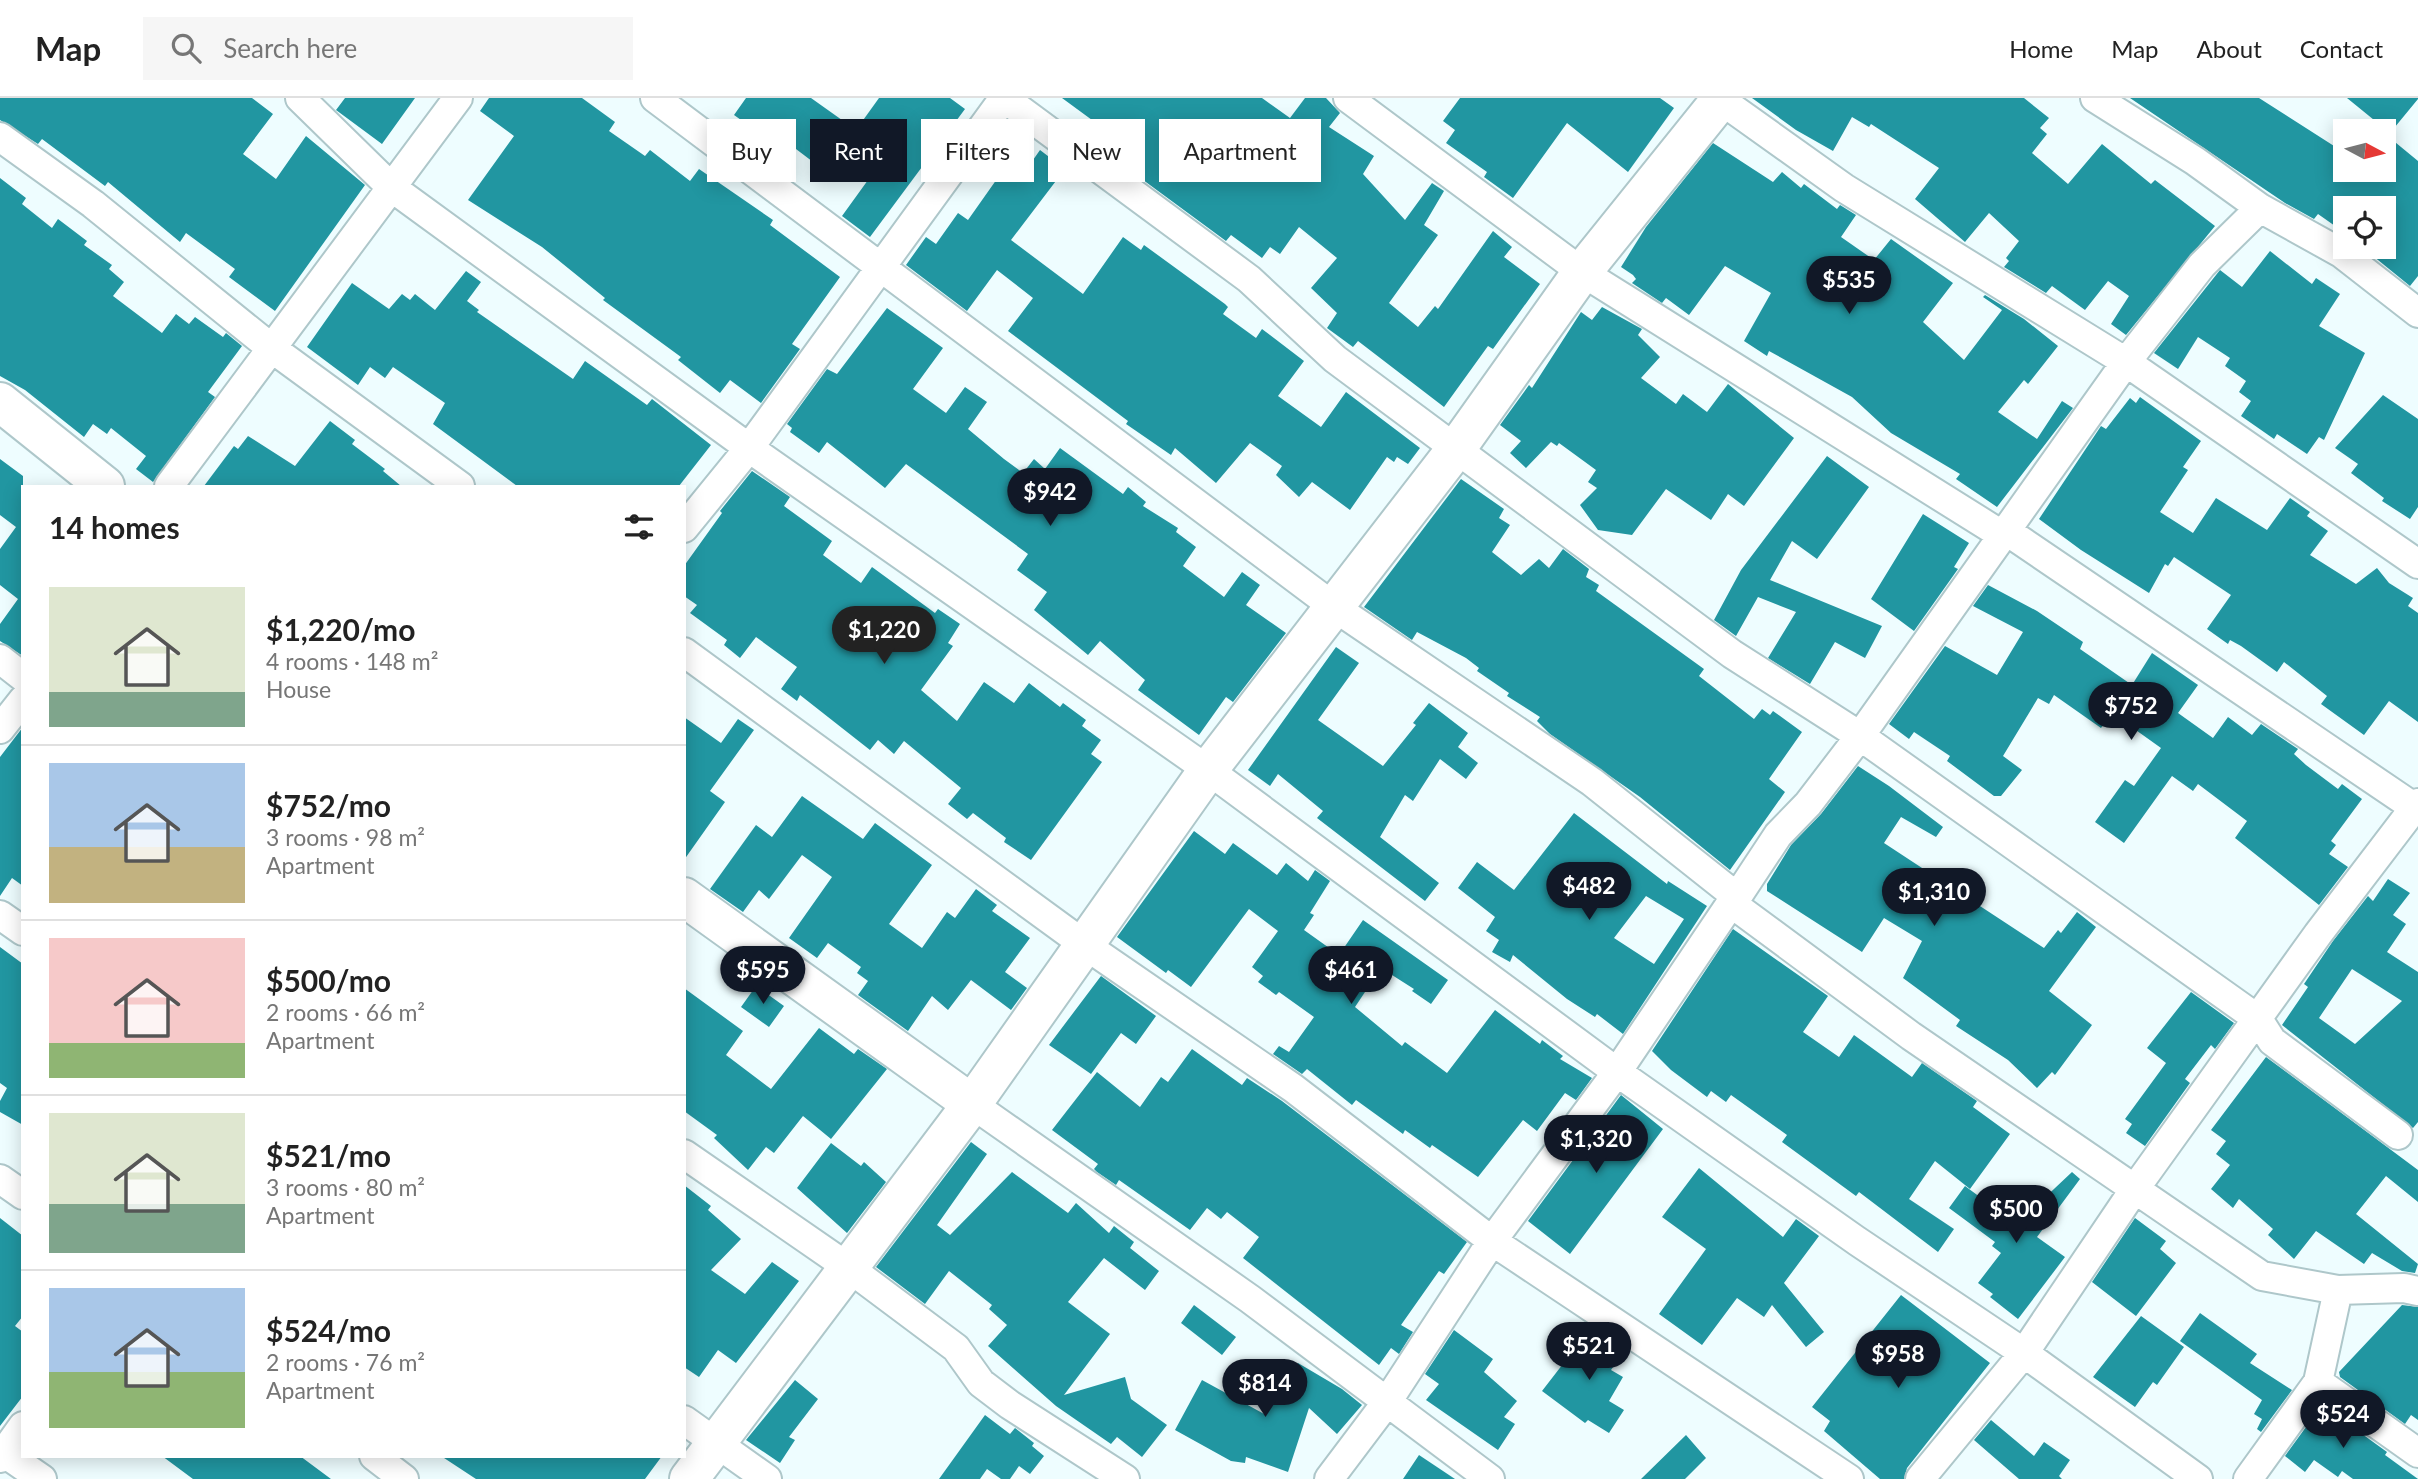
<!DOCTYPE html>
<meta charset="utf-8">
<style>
:root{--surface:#fff;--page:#f6f6f6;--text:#222;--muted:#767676;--line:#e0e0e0;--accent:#111827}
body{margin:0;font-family:Lato,sans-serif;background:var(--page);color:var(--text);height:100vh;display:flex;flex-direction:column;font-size:26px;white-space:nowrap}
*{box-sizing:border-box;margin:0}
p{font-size:23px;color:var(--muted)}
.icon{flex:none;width:38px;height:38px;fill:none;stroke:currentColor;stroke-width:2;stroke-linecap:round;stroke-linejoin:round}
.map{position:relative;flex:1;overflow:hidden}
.drawer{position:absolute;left:21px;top:387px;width:665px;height:973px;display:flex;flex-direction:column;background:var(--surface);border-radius:0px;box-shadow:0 4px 18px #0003}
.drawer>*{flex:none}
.top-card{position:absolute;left:707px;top:21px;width:665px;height:63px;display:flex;gap:14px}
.needle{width:46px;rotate:97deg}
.controls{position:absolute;left:2333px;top:21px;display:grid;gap:14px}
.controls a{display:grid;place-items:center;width:63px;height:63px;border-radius:0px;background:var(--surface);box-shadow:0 4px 18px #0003;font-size:35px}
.price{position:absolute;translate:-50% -60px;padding:0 16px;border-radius:24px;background:var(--accent);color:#fff;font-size:23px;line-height:46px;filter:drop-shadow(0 2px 4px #0008)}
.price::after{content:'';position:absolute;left:50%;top:42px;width:21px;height:16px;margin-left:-10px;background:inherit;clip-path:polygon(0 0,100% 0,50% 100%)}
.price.active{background:#222;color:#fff}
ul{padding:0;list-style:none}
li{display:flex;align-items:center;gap:21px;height:175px;padding:0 28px}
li+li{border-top:2px solid var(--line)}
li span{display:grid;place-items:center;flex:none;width:196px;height:140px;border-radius:0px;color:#555}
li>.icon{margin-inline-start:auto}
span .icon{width:84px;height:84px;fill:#fffc;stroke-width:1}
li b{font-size:30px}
h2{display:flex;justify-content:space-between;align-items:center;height:84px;padding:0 28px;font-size:30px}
.pill{padding:0 24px;border-radius:0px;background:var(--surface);box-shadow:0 4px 18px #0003;font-size:24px;line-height:63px}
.pill.active{background:var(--accent);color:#fff}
header{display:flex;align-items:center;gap:42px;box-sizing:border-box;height:98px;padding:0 35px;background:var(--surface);border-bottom:2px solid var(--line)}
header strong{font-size:33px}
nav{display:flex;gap:38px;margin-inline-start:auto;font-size:24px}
.search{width:490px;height:63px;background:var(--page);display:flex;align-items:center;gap:18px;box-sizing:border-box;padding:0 24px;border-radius:0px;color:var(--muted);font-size:26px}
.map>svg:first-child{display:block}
.building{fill:#2196a1;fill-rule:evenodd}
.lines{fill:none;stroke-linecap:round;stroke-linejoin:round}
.street-casing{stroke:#aec7ca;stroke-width:32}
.secondary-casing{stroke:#aec7ca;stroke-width:42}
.street{stroke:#fff;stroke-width:28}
.secondary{stroke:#fff;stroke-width:38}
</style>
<header>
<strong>Map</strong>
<div class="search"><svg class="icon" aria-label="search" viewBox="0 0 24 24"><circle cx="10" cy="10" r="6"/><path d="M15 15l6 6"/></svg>Search here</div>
<nav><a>Home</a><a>Map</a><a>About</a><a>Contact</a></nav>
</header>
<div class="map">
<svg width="2418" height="1381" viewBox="0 0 2418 1381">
<rect width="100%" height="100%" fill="#eefdff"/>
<!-- building -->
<path class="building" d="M0,0H252L273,16L243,56L276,81L306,38L365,87L275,213L229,179L235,171L186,135L180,144L108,84L105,88L42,41L38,46L0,22Z
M345,0H415L382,46L336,12Z
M489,0H582L615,24L609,33L645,58L650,52L690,83L699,71L773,122L770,127L840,179L792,246L800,251L761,305L730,282L720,295L678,262L681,259L603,202L605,200L542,149L468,102L514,38L480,13Z
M746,0H811L856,32L879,0H950L965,11L870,139L842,118L868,82L835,60L825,73L792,48L788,53L778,45L766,62L748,49L758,34L734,17Z
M1062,0H1262L1290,20L1305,0H1326L1340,15L1329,29L1374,58L1363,76L1405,122L1432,85L1444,93L1424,127L1438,137L1389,205L1418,229L1435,208L1438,211L1493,133L1512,149L1504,159L1540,186L1493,251L1488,248L1444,309L1358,243L1353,249L1327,230L1337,215L1311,190L1337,160L1299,129L1280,156L1270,149L1262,160L1231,137L1226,143L1097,48L1107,33Z
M1460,0H1660L1674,10L1628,74L1567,25L1513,100L1484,79L1487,74L1446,45L1455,32L1443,23Z
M1752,0H2024L2049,20L2040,30L2047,36L2032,55L2068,86L2102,46L2151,86L2155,82L2215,128L2126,237L2111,226L2129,198L2108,183L2085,212L2052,188L2046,195L2004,169L2009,163L2006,160L2019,143L1989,115L1965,144L1915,101L1939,70L1871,26L1869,29L1852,19L1833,53L1796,32Z
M2130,0H2259L2345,55V72H2384V35L2418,63V178L2410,188L2362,149H2384V110H2345V135L2318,116L2314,121L2285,105Z
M2347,0H2418V1L2390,35Z
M1713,45L1773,84L1782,74L1801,90L1804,86L1837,111L1840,107L1856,117L1841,139L1874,162L1891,141L1953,185L1923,224L1964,262L2002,212L1983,199L1985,197L2024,221L2058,248L2028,286L2024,282L1998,314L2037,341L2062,303L2073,310L1997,409L1956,381L1960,376L1891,335L1852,299L1769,253L1767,258L1744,243L1771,195L1725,168L1689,217L1666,200L1662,205L1632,185L1636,181L1633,177L1621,169L1646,129Z
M1040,52L1065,71L1011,142L1083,196L1123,139L1141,152L1144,147L1225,206L1228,209L1223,216L1256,240L1262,231L1304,263L1278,298L1321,329L1346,294L1420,350L1408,366L1397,359L1394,364L1387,359L1350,412L1312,384L1299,399L1276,377L1282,368L1250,345L1216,385L1175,350L1171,357L1126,326L1128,323L1008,233L1033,200L997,172L967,213L906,167L926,139L936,146L958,115L968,122L1011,61L1026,72Z
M0,80L26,100L22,106L52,130L58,121L87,143L84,147L112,167L109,171L124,184L113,198L162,235L176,216L189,226L195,219L223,239L226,235L242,248L208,294L215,299L153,384L136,371L146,358L111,330L107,336L93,326L84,339L25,292L0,278Z
M2270,153L2312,186L2316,180L2340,196L2319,228L2365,255L2324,342L2319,339L2307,356L2277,336L2274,341L2241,318L2251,303L2239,294L2246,283L2225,268L2230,260L2198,239L2178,271L2154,255L2220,172L2242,189Z
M466,173L481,184L467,203L479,212L477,214L573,281L585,263L647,307L652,301L711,347L679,388H517L433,326L445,305L393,269L385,280L370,269L358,287L307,249L352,185L389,211L402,196L410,202L415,196L435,212Z
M1602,209L1642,231L1638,237L1660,259L1641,280L1676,306L1683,296L1707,314L1728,286L1794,340L1744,408L1728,396L1711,422L1666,391L1632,437L1598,432L1580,407L1597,390L1588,384L1596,372L1559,345L1557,348L1551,344L1526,370L1510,355L1521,343L1500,327L1529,287L1532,290L1581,214L1592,222Z
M887,210L943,250L913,291L946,315L965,289L987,304L968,331L1004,361L1023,375L1034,361L1045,371L1060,350L1123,396L1128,389L1146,404L1143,408L1178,430L1176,434L1196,449L1183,468L1224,499L1242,474L1260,487L1246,507L1286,535L1233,604L1226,599L1199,637L1138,592L1145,582L1100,543L1088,557L1034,512L1047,494L1017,472L1028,456L906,366L885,390L827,344L819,355L790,334L792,330L787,326L827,271L837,276Z
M2383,297L2418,321V409L2410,421L2382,403L2384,400L2351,375L2358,366L2335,350Z
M2140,299L2201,343L2183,369L2188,372L2160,414L2193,435L2216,400L2267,432L2290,400L2310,414L2307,418L2328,433L2310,457L2356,486L2377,470L2389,485L2413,500L2408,508L2418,515V624L2389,603L2364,637L2321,606L2327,598L2284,564L2277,574L2241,548L2230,542L2228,546L2207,531L2231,497L2174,459L2168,468L2165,466L2149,495L2081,452L2039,421L2101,328L2106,331L2130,300L2136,305Z
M330,323L355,342L352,346L385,371L383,373L401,388H204L234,348L238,351L248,338L295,368Z
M1827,358L1869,389L1817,461L1792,443L1770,482L1882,528L1865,560L1835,544L1810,586L1768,560L1796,514L1758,499L1736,538L1714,522L1741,472Z
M0,361L23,378V558L0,543V526L18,501L0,487V451L16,429L0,417Z
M752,373L790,399L784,408L832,443L823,457L861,485L872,469L935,515L938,511L960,526L948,545L953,548L921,592L957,623L984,584L1014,605L1029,585L1060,609L1063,605L1086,622L1082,628L1101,642L1091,656L1102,664L1031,762L1004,744L1006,740L973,715L967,721L948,706L961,690L904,643L894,656L878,642L870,652L800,597L797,603L781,591L797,569L756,539L740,560L724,547L727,542L690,515L697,507L684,498V468L722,415L720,413Z
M1461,381L1504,411L1499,420L1510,427L1492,454L1521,477L1539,461L1549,470L1563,451L1589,471L1586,479L1599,487L1596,493L1704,571L1699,578L1754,621L1762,611L1770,617L1773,613L1802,634L1769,681L1785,694L1730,772L1640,699L1550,636L1537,623L1540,619L1507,598L1509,595L1477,573L1479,570L1466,560L1417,534L1412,542L1364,509Z
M1923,416L1969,445L1954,469L1958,471L1914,533L1871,501Z
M1988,487L2037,513L2083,544L2080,551L2132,587L2152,555L2198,587L2178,615L2213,640L2228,619L2252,637L2261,626L2298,651L2294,656L2306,667L2338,691L2342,686L2362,701L2331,743L2336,747L2329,756L2348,769L2319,807L2235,740L2247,723L2198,686L2193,693L2172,678L2124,745L2095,724L2125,682L2134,688L2161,650L2112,615L2101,630L2054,597L2049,606L2038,600L2003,658L2022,672L2001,698H1994L1947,663L1950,658L1914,634L1909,641L1889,626L1945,548L1997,577L2023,534L1973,508Z
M1336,549L1359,565L1318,622L1383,668L1416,627L1413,625L1429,605L1468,635L1458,649L1478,665L1466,681L1440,661L1413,703L1405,697L1380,739L1439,785L1425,803L1317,720L1323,713L1278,676L1270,688L1248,672Z
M684,619L721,645L738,621L754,632L710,693L725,704L684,762Z
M23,629V788L12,780L0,798V659Z
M1858,668L1889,688L1943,729L1936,739L1901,719L1884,745L2044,850L2058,832L2061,835L2077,814L2096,829L2049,893L2092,927L2055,977L2052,974L2037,990L2008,962L1956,928L1960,922L1903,880L1922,843L1884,820L1862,854L1767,793V786L1791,747L1821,716Z
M802,698L863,741L875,725L932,767L889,826L922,850L947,814L955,820L976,791L997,807L992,813L1030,840L1005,874L1027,890L1011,912L971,882L948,912L932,898L908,933L858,897L868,883L857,875L861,869L828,845L817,860L789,840L832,779L802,757L769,801L759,792L743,814L710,791L756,727L772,739Z
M1574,715L1667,786L1668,783L1707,808L1623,936L1597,916L1595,919L1567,901L1513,857L1510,864L1492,854L1499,842L1486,833L1495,819L1458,790L1477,764L1514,792ZM1646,798L1684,821L1654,866L1614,840Z
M1194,733L1225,756L1233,745L1277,777L1286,765L1308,783L1315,772L1330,783L1310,815L1314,817L1304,832L1339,857L1363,822L1448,882L1431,906L1412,893L1414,891L1381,870L1355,909L1402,948L1405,944L1447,975L1495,912L1540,946L1542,942L1563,958L1560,961L1592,980L1576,1002L1565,995L1537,1033L1523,1022L1478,1079L1432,1047L1430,1050L1405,1032L1403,1036L1356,1002L1352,1007L1307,971L1302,976L1273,956L1279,948L1289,954L1314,919L1279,894L1276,897L1258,884L1263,878L1252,869L1278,833L1249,811L1191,889L1168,872L1166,875L1117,839Z
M2388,781L2410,795L2393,817L2406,826L2387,854L2418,874V1024L2413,1030L2282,927L2308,889L2304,886L2333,843L2368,798L2373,803ZM2352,871L2402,903L2355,946L2319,920Z
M1733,831L1828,898L1803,934L1839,959L1854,937L1912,979L1922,965L1977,1003L1973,1009L2010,1036L1970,1091L1935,1063L1909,1101L1954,1131L1938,1154L1859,1094L1856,1098L1782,1044L1787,1037L1731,997L1726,1004L1711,993L1707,999L1671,972L1652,953Z
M0,849L23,866V1027L0,1014V1003L7,990L0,985Z
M1101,878L1156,918L1136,946L1121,935L1091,976L1049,947Z
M756,888L784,908L769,929L741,909Z
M684,890L743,933L726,957L771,991L819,930L854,956L858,951L887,971L831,1041L803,1018L774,1055L766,1049L748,1072L714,1040L717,1037L684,1013Z
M2191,894L2234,925L2215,951L2211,947L2185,981L2190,985L2145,1048L2126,1035L2132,1026L2125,1021L2166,965L2147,950Z
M1192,951L1242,987L1247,980L1282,1003L1467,1144L1444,1176L1439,1173L1401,1227L1413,1234L1399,1256L1391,1250L1379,1267L1243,1160L1259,1139L1227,1114L1221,1121L1207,1110L1190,1132L1119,1082L1116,1087L1097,1074L1094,1071L1098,1066L1052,1032L1097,974L1140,1009L1161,979L1168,984Z
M2266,959L2418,1072V1104L2386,1078L2356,1116L2418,1166L2415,1175L2402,1173L2372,1155L2364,1166L2316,1133L2294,1161L2268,1137L2273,1131L2239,1101L2233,1110L2211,1091L2230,1067L2216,1056L2226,1043L2211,1032Z
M1621,997L1663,1031L1570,1156L1528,1123Z
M971,1044L987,1056L937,1127L950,1137L1012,1074L1068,1115L1076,1105L1109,1135L1114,1128L1134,1144L1130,1150L1159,1173L1145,1192L1104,1160L1068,1204L1110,1236L1064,1297L1125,1279L1131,1301L1167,1327L1142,1359L1117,1339L1111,1346L1056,1308L988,1248L1007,1227L989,1211L992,1207L949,1173L925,1206L876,1169Z
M831,1045L861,1068L864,1064L886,1084L847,1135L797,1090Z
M1699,1070L1783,1139L1796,1121L1819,1138L1784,1185L1824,1234L1806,1249L1772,1207L1764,1219L1737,1200L1702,1247L1659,1216L1706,1151L1662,1119Z
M2072,1074L2080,1081L2037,1139L2065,1159L2018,1221L1990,1199L1993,1196L1978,1185L2001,1155L1992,1148L1995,1144L1949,1110L1965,1088L2011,1122L2027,1100L2037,1107Z
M684,1087L711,1108L708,1112L741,1141L711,1172L745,1196L772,1164L799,1183L736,1265L718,1252L699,1279L684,1269Z
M0,1120L23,1138V1218L15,1228L23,1234V1298L0,1328Z
M2135,1120L2166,1143L2160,1151L2176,1165L2136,1218L2092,1184Z
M1901,1197L1990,1265L1907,1370L1904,1381H1880L1824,1333L1830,1323L1812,1309Z
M1194,1207L1236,1239L1222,1257L1181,1225Z
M2402,1207L2418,1209V1322L2411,1317L2405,1326L2340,1279L2339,1274Z
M2200,1215L2257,1256L2250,1265L2292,1292L2261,1334L2257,1331L2262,1321L2254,1316L2262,1302L2180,1243Z
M2141,1218L2184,1249L2157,1287L2153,1284L2135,1309L2093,1279Z
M1590,1231L1623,1255L1611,1272L1623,1279L1609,1303L1624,1312L1609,1335L1588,1322L1585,1325L1542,1293Z
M1454,1232L1493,1261L1484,1274L1517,1303L1504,1319L1515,1326L1498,1352L1426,1302L1439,1286L1425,1276Z
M1298,1265L1342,1291L1362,1307L1337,1336L1309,1310L1288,1374L1246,1359L1245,1365L1231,1363L1175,1332L1202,1282L1266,1317Z
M795,1282L818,1301L789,1339L795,1342L780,1365L746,1342Z
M2322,1307L2387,1354L2385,1357L2418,1381H2353L2342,1373L2338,1379L2314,1362L2305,1374L2285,1358Z
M985,1317L1010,1336L1015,1330L1034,1345L1032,1348L1044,1358L1030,1376L1019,1368L1010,1381H1001L987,1371L980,1381H939Z
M1991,1322L2034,1358L2044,1344L2070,1362L2059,1378L2062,1381H2019L1974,1342Z
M1686,1337L1706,1360L1685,1381H1641Z
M1419,1357L1455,1381H1403Z
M162,1358H300L331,1381H193Z
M441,1358H662L645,1381H476Z"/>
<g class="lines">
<!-- street casing -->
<g class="street-casing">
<path id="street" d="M300,0L391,89L749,350L1208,672L1617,974L1857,1143L2024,1255L2198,1381
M655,0L1334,509L1592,684L1737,799L1731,805L1911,938L2262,1178L2338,1192L2404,1190L2418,1193
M1004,0L1249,181L1335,261L1732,556L1860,638L2258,921L2272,943L2398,1037
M1348,0L1582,174L2002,437
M1718,0L1844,90L2126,264L2418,466
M2095,0L2195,63L2260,110L2341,155L2418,215
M0,39L93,106L270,249L460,388
M169,388L458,0
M684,430L749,350L1004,0
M2005,432L2418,712
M684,554L1085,847L1293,990L1492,1143L1849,1381
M0,561L23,579
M0,631L23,602
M1737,799L1778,737L1808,706L1860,638L2126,264L2202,167L2260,110
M0,817L23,833
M972,1006L1250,1201L1490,1381
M684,1056L849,1170L956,1250L981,1285L1010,1307L1125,1381
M0,1081L23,1097
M2318,1284L2418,1355
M684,1322L767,1381
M0,1352L42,1381
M374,1358L404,1381
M0,1360L23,1328
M1329,1381L1387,1304L1492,1143L1617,974L1731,805
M1920,1381L2024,1255L2134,1092L2318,836L2418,705
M2248,1381L2318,1284L2338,1192"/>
</g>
<!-- secondary casing -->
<g class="secondary-casing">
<path id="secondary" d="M0,304L105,388
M684,799L972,1006
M689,1381L972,1006L1208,672L1456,351L1582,174L1722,0"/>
</g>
<!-- street -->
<use href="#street" class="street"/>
<!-- secondary -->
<use href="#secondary" class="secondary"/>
</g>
</svg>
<div class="controls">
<a><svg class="needle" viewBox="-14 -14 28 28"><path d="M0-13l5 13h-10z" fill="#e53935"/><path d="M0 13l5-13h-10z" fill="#767676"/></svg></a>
<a><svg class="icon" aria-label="locate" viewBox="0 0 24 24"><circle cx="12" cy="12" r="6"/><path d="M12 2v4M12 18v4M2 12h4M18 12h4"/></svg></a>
</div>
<b class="price" style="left:1849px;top:218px">$535</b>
<b class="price" style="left:1050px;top:430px">$942</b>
<b class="price active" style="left:884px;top:568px">$1,220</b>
<b class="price" style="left:2131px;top:644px">$752</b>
<b class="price" style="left:1589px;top:824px">$482</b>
<b class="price" style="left:1934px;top:830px">$1,310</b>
<b class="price" style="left:763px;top:908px">$595</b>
<b class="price" style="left:1351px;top:908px">$461</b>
<b class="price" style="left:1596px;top:1077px">$1,320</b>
<b class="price" style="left:2016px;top:1147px">$500</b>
<b class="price" style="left:1589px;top:1284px">$521</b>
<b class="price" style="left:1898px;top:1292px">$958</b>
<b class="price" style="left:1265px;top:1321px">$814</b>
<b class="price" style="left:2343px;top:1352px">$524</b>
<div class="top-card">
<a class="pill">Buy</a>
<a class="pill active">Rent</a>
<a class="pill">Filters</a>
<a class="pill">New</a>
<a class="pill">Apartment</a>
</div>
<section class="drawer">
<h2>14 homes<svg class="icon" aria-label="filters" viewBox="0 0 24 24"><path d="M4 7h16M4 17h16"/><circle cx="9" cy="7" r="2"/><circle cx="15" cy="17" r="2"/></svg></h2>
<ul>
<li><span style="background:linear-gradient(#dfe7d0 75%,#7fa58c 0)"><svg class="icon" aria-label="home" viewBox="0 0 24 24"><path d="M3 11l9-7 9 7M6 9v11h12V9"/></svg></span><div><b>$1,220/mo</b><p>4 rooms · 148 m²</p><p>House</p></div></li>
<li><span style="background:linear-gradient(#a9c7e8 60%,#c2b280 0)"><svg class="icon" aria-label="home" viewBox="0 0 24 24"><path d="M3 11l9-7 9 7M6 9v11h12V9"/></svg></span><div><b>$752/mo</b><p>3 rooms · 98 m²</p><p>Apartment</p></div></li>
<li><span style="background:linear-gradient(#f6c9c9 75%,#8fb573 0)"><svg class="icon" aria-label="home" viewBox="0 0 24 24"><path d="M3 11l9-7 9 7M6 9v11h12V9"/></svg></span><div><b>$500/mo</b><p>2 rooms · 66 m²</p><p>Apartment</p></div></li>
<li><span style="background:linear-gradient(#dfe7d0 65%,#7fa58c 0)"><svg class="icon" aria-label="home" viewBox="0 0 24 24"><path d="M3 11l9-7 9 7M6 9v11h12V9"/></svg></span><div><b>$521/mo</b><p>3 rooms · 80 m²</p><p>Apartment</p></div></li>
<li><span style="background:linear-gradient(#a9c7e8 60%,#8fb573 0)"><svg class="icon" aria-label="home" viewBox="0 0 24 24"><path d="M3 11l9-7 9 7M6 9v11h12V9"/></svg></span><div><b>$524/mo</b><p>2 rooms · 76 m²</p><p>Apartment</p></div></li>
</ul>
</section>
</div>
